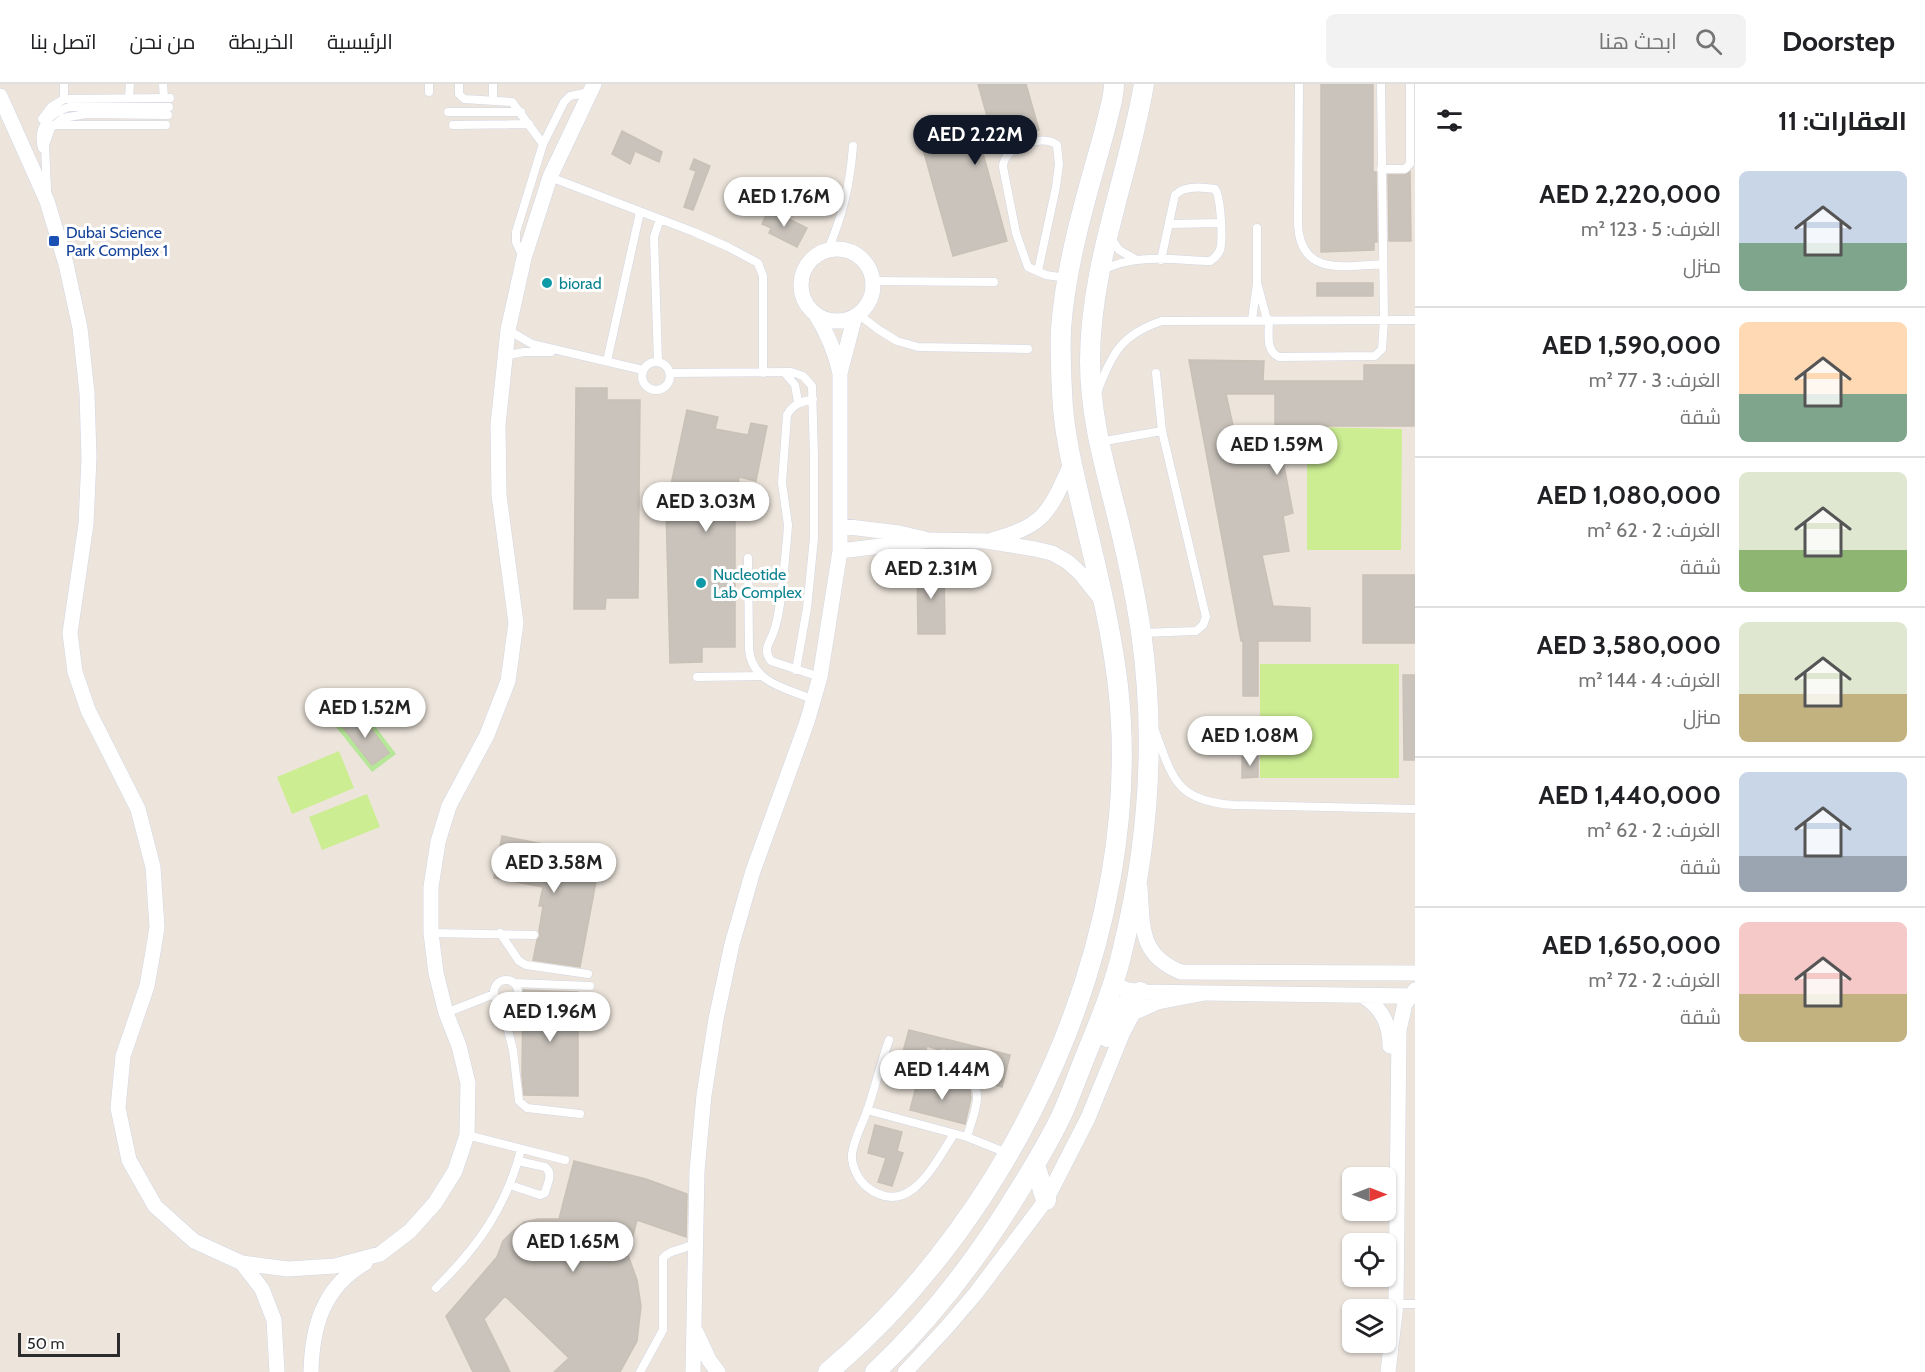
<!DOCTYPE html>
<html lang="ar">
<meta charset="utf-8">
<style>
:root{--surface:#fff;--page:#f2f2f2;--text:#202124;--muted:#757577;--line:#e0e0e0;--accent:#111827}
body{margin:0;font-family:Cabin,Cairo,sans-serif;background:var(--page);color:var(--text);direction:rtl;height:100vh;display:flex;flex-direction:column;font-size:22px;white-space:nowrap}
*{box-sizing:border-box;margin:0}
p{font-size:20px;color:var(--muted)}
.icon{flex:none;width:33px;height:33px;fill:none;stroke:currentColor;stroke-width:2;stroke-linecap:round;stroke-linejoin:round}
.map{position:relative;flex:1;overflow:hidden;direction:ltr}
.side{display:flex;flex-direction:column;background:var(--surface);width:510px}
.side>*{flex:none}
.needle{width:39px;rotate:90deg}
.fabs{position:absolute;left:1342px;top:1083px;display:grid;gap:12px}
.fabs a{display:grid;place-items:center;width:54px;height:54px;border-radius:9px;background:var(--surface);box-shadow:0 2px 4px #0004;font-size:30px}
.scale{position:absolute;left:18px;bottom:15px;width:102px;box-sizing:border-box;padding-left:6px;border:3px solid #2b2b2b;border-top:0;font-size:16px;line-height:21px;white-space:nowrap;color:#2b2b2b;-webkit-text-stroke:4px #fff;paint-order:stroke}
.price{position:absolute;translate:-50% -51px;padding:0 14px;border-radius:21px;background:#fff;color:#222;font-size:20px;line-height:39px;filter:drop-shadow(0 2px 3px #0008)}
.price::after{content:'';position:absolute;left:50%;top:36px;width:18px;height:14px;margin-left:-9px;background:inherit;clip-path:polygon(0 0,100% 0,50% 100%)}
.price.on{background:var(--accent);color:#fff}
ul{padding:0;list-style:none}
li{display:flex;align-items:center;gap:18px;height:150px;padding:0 18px}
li+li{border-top:2px solid var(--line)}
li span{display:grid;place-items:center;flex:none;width:168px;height:120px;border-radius:9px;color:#555}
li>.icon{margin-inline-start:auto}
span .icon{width:72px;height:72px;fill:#fffc;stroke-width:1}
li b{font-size:26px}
h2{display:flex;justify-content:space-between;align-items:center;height:72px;padding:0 18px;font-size:26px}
header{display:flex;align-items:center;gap:36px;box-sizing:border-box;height:84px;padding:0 30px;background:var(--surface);border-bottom:2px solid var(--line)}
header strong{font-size:28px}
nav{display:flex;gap:33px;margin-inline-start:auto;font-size:21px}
.search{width:420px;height:54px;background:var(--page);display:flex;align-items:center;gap:15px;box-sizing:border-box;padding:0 21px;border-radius:9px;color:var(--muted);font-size:22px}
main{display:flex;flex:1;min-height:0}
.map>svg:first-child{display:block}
.green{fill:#b6e697}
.pitch{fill:#cced92}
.building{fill:#c9c3bb;stroke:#c9c1b6;stroke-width:1.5}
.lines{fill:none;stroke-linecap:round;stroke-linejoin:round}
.service-casing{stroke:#d1d6e4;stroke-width:9}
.minor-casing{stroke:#d1d6e4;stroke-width:16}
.tertiary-casing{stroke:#d1d6e4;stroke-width:21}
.service{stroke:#fff;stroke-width:8}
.minor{stroke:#fff;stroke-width:15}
.tertiary{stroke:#fff;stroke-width:20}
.transit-dot{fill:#1a4fb4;stroke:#fff;stroke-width:2}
.culture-dot{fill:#0f9aa8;stroke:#fff;stroke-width:2}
.labels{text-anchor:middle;stroke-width:6;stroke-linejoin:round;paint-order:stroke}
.transit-label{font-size:16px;fill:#164399;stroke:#fff;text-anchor:start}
.culture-label{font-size:16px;fill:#0d838f;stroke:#fff;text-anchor:start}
</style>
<header>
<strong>Doorstep</strong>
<div class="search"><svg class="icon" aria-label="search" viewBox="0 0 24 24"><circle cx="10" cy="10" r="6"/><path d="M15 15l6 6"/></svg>ابحث هنا</div>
<nav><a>الرئيسية</a><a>الخريطة</a><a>من نحن</a><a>اتصل بنا</a></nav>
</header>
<main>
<section class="side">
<h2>العقارات: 11<svg class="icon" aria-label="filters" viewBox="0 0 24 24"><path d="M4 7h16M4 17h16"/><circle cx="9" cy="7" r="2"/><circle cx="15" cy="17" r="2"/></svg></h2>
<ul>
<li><span style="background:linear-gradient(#c9d6e8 60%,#7fa58c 0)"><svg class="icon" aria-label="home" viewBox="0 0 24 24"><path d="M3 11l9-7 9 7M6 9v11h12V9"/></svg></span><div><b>AED 2,220,000</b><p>الغرف: 5 · 123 m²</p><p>منزل</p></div></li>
<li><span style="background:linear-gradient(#ffd9b3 60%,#7fa58c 0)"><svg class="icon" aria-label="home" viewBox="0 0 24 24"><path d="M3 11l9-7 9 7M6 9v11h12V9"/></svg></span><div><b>AED 1,590,000</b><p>الغرف: 3 · 77 m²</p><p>شقة</p></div></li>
<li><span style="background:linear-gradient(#dfe7d0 65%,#8fb573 0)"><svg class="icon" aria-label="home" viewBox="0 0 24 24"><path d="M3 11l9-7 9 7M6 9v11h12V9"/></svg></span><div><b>AED 1,080,000</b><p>الغرف: 2 · 62 m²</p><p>شقة</p></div></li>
<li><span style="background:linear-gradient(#dfe7d0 60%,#c2b280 0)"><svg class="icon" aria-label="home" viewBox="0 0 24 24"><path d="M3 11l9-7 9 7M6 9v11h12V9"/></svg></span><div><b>AED 3,580,000</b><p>الغرف: 4 · 144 m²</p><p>منزل</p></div></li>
<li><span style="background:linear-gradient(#c9d6e8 70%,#9aa5b1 0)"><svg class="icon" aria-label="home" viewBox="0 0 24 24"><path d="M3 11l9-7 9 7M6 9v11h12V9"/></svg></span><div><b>AED 1,440,000</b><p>الغرف: 2 · 62 m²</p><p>شقة</p></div></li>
<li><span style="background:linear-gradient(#f6c9c9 60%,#c2b280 0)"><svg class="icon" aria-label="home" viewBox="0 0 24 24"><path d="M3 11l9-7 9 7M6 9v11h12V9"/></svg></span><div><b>AED 1,650,000</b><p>الغرف: 2 · 72 m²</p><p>شقة</p></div></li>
</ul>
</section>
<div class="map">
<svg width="1415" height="1288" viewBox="0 0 1415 1288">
<rect width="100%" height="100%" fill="#ede5dc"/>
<!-- green -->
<path class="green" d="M362,625L396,670L372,688L336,643Z"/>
<!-- pitch -->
<path class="pitch" d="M1307,343L1402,345L1401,466H1307Z
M1260,580H1399V694H1260Z
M339,667L354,704L292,730L277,693Z
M367,710L380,743L322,766L309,733Z"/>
<!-- building -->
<path class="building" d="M978,0H1026L1039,46L981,62L1007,157L953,172L919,51L987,32Z
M1321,0H1373V88H1376L1377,158H1374V166L1321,168Z
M622,47L662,68L659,78L635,67L630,80L612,70Z
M694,75L710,82L693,126L684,123L696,87L690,85Z
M1410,88L1411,157H1389L1388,91H1405Z
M769,125L807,144L797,163L769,149L771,144L762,140Z
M1317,199H1373V212H1317Z
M1189,276L1264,277L1263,297H1364V281H1414V342H1275V310H1226L1234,346L1260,342L1274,384L1284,382L1293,429L1283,432L1289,467L1262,471L1273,522L1310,524V557H1258V612H1243V557H1241Z
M576,304H607V316H640L638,514H606L605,525H574Z
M687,326L718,333L715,345L748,351L751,339L767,342L756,397L739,393L735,435V563H702V578L670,579L666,424Z
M917,482H944L945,550H918Z
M1363,491H1415V559H1363Z
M1403,591H1415V676H1404Z
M359,628L389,669L372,681L341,641Z
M1242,673H1258V693L1242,694Z
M502,752L601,771L580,883L533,876L537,856L540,852L539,847L543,822H539L543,803L494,794Z
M523,906L578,908V1012L524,1011L522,991Z
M909,946L1010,971L1002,1003L950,988L955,970L944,964L939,966L927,962L918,995L897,989Z
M918,995L947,1002V999L958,1002L970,1006L971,1014L965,1040L910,1026Z
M875,1041L902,1048L897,1067L903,1069L892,1102L878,1098L886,1074L868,1069Z
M574,1077L646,1095L687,1110L686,1153L637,1136L628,1171L637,1196L641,1222L637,1257L620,1288H554L569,1274L505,1212L484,1235L510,1288H473L446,1232L497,1173L503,1157L513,1147L524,1138L538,1135H559Z"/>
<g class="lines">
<!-- service casing -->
<g class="service-casing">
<path id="service" d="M64,0V15
M163,0L164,14
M429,0V8
M459,0V10L464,15L512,18L543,60
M1299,0L1298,140C1300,193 1345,182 1383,180
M129,14L130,0
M493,17V0
M448,28H521
M42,35L51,23L64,15L170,14
M54,41H166
M453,41L529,40
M42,64C36,43 50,29 69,23H169
M1381,85H1405L1410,80V0
M550,93L694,148L728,163L758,179L763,192V289
M47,106L45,61L51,44L63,34L86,30L168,31
M1170,140L1220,139
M1111,154L1119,166L1135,175
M828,166C843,130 850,101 853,62
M523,173L516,158V148L543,60L564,18L570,12L590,8
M1103,186C1135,169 1175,176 1210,177C1215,174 1218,171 1220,166C1223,156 1221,113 1215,105C1203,103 1184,101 1175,111L1161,176
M1038,187L1056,103L1059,80L1057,61C1044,49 1003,62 1003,83L1016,149L1028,183L1046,191L1066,194
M873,197L994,198
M1258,202L1267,236
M858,230L879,246L897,257L918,263L1028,265
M1252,236L1257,199V144
M1269,236C1269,249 1265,266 1279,273L1375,272L1382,265L1384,236L1381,0
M508,246L532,260L643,286
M504,272L524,268H551
M607,277L640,128
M658,278L654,153L660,135
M642 292a14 14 0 1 1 28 0a14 14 0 1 1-28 0Z
M784,288L795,301L798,318
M670,289L791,288L803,292L812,302L814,373V454L807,524L796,586
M1098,306C1112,269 1122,250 1162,237L1415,236
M813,315C801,318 793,320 787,331L782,399L788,441L787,455C784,481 782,524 774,547C770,559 762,565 771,577L820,593
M1099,358L1162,347
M748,474L749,564C751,599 786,604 814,616
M1142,549L1196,547L1203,541L1206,533L1162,347L1156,289
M697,593L760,592
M1155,647C1173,695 1176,717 1234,721L1415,725
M431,849L534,851
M500,849L519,877L526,881L588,890
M494 908a12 12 0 1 1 24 0a12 12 0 1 1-24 0Z
M514,899L590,902
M506,921L508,946L513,966L519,1017L527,1024L580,1030
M446,929L494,910
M889,956C881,979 875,1003 867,1027C862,1041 854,1055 852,1070C851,1081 858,1096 867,1103C909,1136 935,1079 954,1050
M943,970L939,986L941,991C950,995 961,995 970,999C986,1006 970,1040 967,1053
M867,1026L967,1053L1007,1069
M467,1051L565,1076
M510,1101L540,1111L545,1109C547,1100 554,1089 545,1083L518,1077
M436,1204C478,1163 506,1123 521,1066
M1396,1220H1415
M640,1288L663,1246V1174C671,1164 685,1167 695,1158"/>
</g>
<!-- minor casing -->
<g class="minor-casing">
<path id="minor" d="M0,12L47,117L66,180L80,244L87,309L89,374L86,440L70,549L75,588L88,626L138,725L153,783L157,843L153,868L147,902L123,972L118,1024L129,1076L155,1122L194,1157L242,1179L288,1185L335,1182L380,1170L410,1147L435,1119L455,1087L467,1051L468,999L459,962L446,929L436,889L431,849V803L438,758L449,722L487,651L508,597L516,539L499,411L498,341L508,246L524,174L550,93L594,0
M801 201a36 36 0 1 1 72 0a36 36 0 1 1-72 0Z
M840,289L855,232
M841,442L899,449L925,455
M992,456C1046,442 1050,426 1072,378
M840,467L931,456L986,457L1035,465L1052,469L1068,478L1081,490L1101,515
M1140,804C1143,843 1139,871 1181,888L1415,889
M1113,900L1125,905L1140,908L1415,912
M1363,912C1382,924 1390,940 1390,962
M242,1179L262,1205L274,1236L277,1288
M696,1248L709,1276L718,1288
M311,1288C312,1243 323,1203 365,1179
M693,1288L697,1087L704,1011L716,935L732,860L753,787L807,638L820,593L840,467V289C835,267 828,250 816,231
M905,1288L947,1243L976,1209L1046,1116L1088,1034L1123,948L1133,929L1158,918L1205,909
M1388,1288L1396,1220L1399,946L1405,920L1415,906"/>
</g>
<!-- tertiary casing -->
<g class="tertiary-casing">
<path id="tertiary" d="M1107,953C1116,931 1121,922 1140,908
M1035,1081L1046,1116
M828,1288C1017,1129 1146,851 1118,602C1111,542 1096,483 1082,424C1073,386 1063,346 1062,307C1061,287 1060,265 1061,245C1064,203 1073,162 1084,121C1091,94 1099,68 1106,41C1109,27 1114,14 1114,0
M875,1288C932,1235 980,1171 1020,1105C1036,1079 1052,1053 1064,1026C1072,1007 1079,988 1087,968C1101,934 1115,900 1123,864C1148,762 1156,653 1141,548C1135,508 1126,467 1116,427C1103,376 1090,330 1090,277C1090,182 1128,93 1144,0"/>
</g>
<!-- service -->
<use href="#service" class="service"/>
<!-- minor -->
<use href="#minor" class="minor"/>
<!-- tertiary -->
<use href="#tertiary" class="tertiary"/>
</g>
<!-- markers -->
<rect class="transit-dot" x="48" y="151" width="12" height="12" rx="3"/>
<g class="culture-dot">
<circle cx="547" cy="199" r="6"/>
<circle cx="701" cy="499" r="6"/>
</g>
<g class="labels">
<!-- transit labels -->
<g class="transit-label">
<text x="66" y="154">Dubai Science<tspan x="66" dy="18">Park Complex 1</tspan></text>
</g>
<!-- culture labels -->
<g class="culture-label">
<text x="559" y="205">biorad</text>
<text x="713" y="496">Nucleotide<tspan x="713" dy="18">Lab Complex</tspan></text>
</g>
</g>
</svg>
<div class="fabs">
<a><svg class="needle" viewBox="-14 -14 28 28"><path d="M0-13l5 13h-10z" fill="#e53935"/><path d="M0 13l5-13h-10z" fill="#757577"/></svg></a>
<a><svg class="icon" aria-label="locate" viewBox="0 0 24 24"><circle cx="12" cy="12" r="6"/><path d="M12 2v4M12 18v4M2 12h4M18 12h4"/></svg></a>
<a><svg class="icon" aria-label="layers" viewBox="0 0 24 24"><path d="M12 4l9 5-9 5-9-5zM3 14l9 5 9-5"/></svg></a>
</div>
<div class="scale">50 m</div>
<b class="price on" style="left:975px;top:82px">AED 2.22M</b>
<b class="price" style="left:784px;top:144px">AED 1.76M</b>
<b class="price" style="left:1277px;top:392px">AED 1.59M</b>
<b class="price" style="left:706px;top:449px">AED 3.03M</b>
<b class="price" style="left:931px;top:516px">AED 2.31M</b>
<b class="price" style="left:365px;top:655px">AED 1.52M</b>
<b class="price" style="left:1250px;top:683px">AED 1.08M</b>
<b class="price" style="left:554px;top:810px">AED 3.58M</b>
<b class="price" style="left:550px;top:959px">AED 1.96M</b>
<b class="price" style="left:942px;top:1017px">AED 1.44M</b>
<b class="price" style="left:573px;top:1189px">AED 1.65M</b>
</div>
</main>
